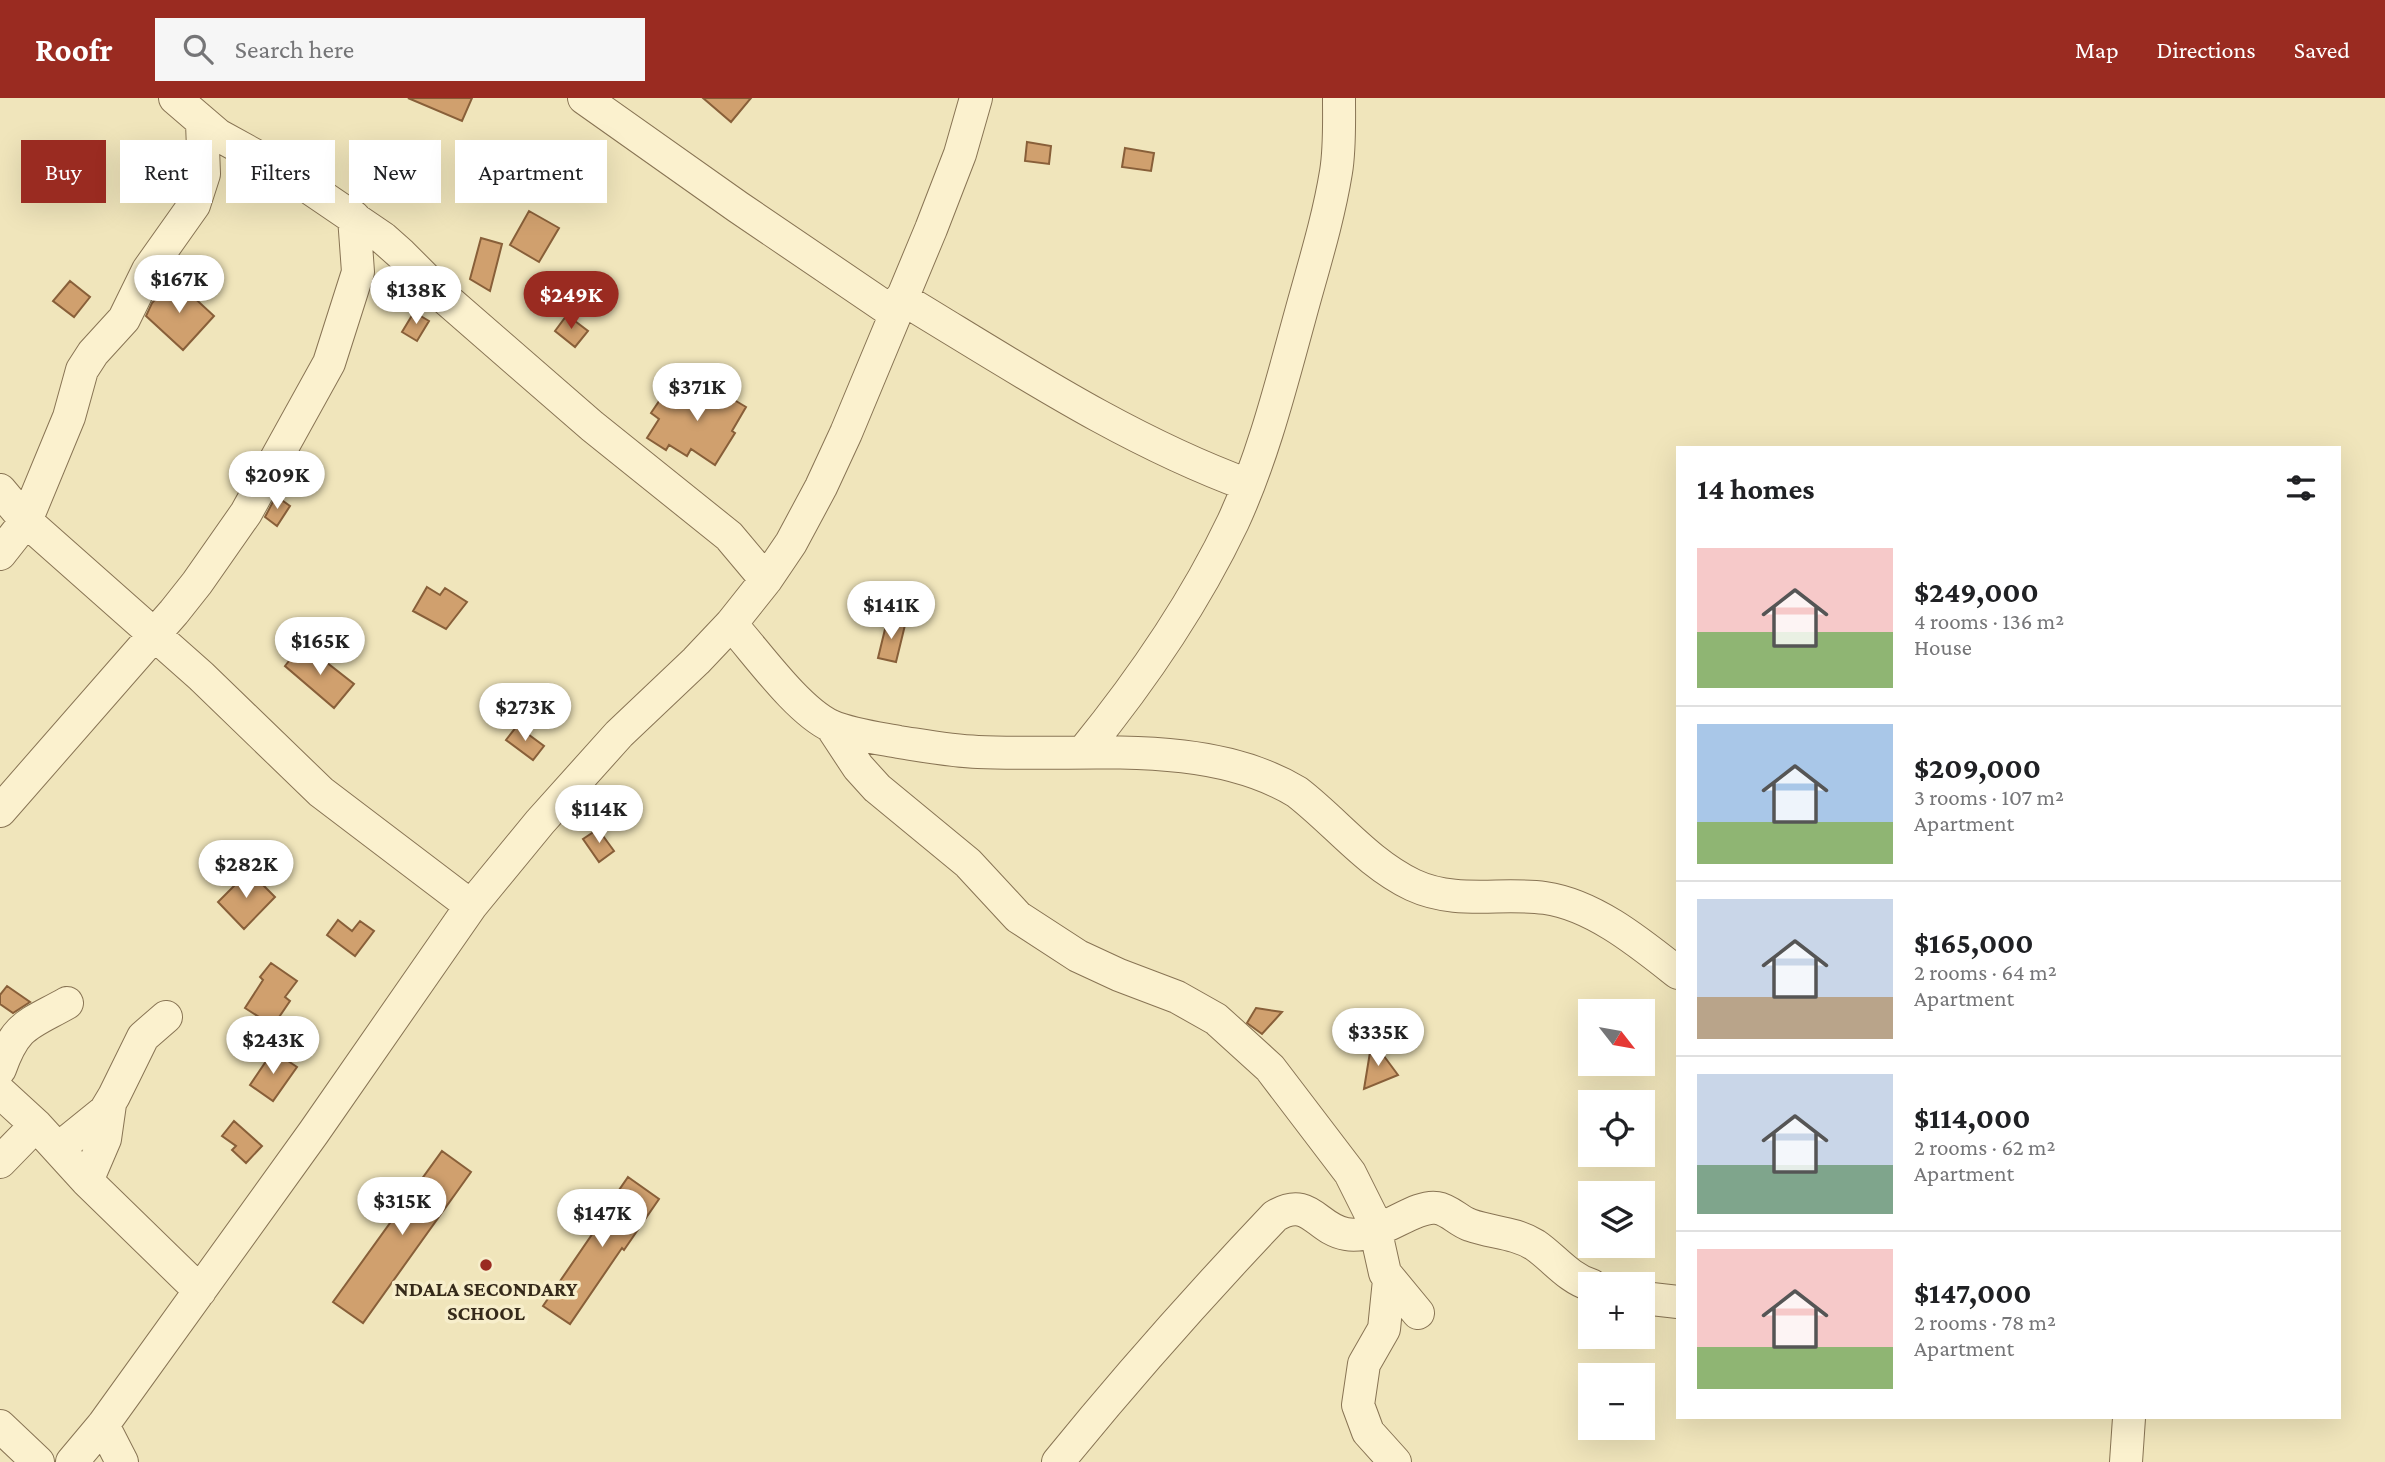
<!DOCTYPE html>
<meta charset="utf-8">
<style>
:root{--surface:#fff;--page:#f6f6f6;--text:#202124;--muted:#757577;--line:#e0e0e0;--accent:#9a2b21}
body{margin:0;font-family:"Crimson Pro",serif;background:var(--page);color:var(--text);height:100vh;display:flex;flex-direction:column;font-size:26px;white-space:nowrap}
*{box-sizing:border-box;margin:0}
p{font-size:23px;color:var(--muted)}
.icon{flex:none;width:38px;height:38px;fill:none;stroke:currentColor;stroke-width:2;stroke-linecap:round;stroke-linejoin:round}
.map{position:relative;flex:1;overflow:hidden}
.drawer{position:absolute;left:1676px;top:348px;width:665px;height:973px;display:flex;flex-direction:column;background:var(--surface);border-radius:0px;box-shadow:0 7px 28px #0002}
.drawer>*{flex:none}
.guide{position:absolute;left:21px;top:42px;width:665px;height:63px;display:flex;gap:14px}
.needle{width:46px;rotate:121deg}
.controls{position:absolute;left:1578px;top:901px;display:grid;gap:14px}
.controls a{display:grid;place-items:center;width:77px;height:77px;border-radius:0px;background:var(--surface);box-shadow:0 7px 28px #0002;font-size:35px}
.price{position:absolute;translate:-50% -60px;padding:0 16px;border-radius:24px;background:#fff;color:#222;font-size:23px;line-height:46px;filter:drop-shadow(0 2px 4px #0008)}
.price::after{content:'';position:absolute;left:50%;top:42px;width:21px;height:16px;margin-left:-10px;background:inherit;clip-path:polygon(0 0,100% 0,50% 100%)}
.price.current{background:var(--accent);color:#fff}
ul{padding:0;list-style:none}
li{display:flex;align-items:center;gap:21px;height:175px;padding:0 21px}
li+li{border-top:2px solid var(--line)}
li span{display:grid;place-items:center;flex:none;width:196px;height:140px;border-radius:0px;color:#555}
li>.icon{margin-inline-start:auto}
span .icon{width:84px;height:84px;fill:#fffc;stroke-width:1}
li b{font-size:30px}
h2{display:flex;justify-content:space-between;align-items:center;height:84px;padding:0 21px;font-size:30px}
.chip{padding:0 24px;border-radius:0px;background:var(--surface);box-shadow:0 7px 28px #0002;font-size:24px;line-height:63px}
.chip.current{background:var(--accent);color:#fff}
header{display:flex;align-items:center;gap:42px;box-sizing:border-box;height:98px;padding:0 35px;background:var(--accent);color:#fff}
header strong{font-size:33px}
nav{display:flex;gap:38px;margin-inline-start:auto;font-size:24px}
.search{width:490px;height:63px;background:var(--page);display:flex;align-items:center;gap:18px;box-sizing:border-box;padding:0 24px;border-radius:0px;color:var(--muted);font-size:26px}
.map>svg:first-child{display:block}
.building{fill:#d0a06e;stroke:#885f39;stroke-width:2}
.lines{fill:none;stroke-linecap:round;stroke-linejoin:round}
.minor-casing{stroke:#887454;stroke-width:34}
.minor{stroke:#fbf1ce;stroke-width:32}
.poi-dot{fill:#9a2b21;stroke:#f7eecb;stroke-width:2.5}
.labels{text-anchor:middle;stroke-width:7;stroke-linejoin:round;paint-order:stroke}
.poi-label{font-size:21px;font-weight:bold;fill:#362a1a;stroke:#f7eecb}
</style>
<header>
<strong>Roofr</strong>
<div class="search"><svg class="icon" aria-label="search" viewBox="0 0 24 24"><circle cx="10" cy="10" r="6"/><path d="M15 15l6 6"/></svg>Search here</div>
<nav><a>Map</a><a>Directions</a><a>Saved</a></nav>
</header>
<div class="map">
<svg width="2385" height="1364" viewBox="0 0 2385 1364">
<rect width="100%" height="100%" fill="#f0e5bb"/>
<!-- building -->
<path class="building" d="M408,0H472L462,23Z
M703,0H751L731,24Z
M1027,44L1051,48L1049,66L1025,63Z
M1125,50L1154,55L1151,73L1122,69Z
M529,113L559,130L539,164L510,147Z
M481,140L502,146L490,193L470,181Z
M174,181L214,218L183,252L146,218L152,205Z
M70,183L90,199L74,219L53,203Z
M414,214L429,223L417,243L402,234Z
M567,217L588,233L575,249L555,233Z
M706,285L746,309L732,333L735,335L715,367L691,351L687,358L669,347L666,352L647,340L659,321L651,315L668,290L692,306Z
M276,398L290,408L277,428L265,419Z
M427,489L440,497L445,490L467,504L446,531L413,513Z
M887,523L905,527L896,564L878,560Z
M300,549L324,567L326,564L354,586L334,610L285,568Z
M517,628L544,648L533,662L506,642Z
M598,731L614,753L599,764L583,741Z
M249,773L275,799L244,831L218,804Z
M338,822L352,833L360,823L374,833L355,858L327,837Z
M271,865L297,883L285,899L290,903L273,928L245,910L263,882L260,879Z
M7,888L30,904L13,915L0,906V897Z
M1256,910L1282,914L1262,936L1247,925Z
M1372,942L1398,977L1364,991Z
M273,953L297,969L273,1003L250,987Z
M234,1023L262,1048L246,1065L232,1052L236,1048L222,1038Z
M442,1053L471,1074L363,1225L333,1204Z
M628,1079L659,1101L624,1152L622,1150L570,1226L543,1208L595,1132L593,1130Z"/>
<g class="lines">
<!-- minor casing -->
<g class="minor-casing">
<path id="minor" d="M175,0L218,37L289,76L383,140L401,156L446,201L592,328L729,438L766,482
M584,0L738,109L894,215
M901,200C1014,268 1123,341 1248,387
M0,392L26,423L201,578L321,694L471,808
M0,456L26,423L69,319L82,272L93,255L124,221L148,172L194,107L204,76L202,25
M731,526C757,555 797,612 831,628C852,637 877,640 899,644C925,648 951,653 978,654C1080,659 1206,639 1297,694C1336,724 1367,765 1413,787C1456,807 1500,794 1545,800C1594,807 1640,845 1678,875
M831,628L858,669L877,690L968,765L1018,819L1078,858L1119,877L1177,899L1216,921L1270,970L1350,1075L1373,1121L1385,1175L1418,1215
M1083,654C1141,583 1193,508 1233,424C1263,359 1281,287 1300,218C1313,170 1328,123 1336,74C1340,50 1339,24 1339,0
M0,713L174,514L197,485L246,415L329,265L358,174L354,119
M0,971C16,926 28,927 67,905
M0,994L36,1027L87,1083L200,1193
M58,1051L105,1013L114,998L143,939L166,919
M0,1064L36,1027
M87,1083L105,1041L110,1006
M1389,1182L1384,1231L1364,1266L1358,1307L1368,1334L1395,1364
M1643,1200L1678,1204
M103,1327L122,1364
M0,1328L38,1364
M72,1364L103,1327L314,1034L471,808L540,724L619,636L696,563L731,526L766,482L791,445L821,389L846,335L931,131L960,56L976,0
M1058,1364C1127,1279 1200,1197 1275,1118C1310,1097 1316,1131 1346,1136C1379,1142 1413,1106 1437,1110C1450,1112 1458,1123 1470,1127C1492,1135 1514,1134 1535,1147C1554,1160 1568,1180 1591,1187
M2126,1364L2129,1320"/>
</g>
<!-- minor -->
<use href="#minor" class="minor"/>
</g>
<!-- markers -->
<circle class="poi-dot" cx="486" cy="1167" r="7"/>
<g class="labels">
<!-- poi labels -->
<g class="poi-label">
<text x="486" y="1198">NDALA SECONDARY<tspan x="486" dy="24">SCHOOL</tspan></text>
</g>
</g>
</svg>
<div class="controls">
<a><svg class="needle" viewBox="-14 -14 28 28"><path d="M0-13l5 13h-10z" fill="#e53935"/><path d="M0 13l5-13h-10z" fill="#757577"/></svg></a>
<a><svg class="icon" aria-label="locate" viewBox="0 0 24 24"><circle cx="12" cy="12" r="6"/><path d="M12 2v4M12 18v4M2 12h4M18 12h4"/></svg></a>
<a><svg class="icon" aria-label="layers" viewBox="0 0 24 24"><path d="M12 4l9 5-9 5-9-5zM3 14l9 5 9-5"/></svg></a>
<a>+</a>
<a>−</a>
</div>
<b class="price" style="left:179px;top:217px">$167K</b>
<b class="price" style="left:416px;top:228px">$138K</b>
<b class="price current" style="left:571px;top:233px">$249K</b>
<b class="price" style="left:697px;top:325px">$371K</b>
<b class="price" style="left:277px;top:413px">$209K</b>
<b class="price" style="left:891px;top:543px">$141K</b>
<b class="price" style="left:320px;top:579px">$165K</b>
<b class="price" style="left:525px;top:645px">$273K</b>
<b class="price" style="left:599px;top:747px">$114K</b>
<b class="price" style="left:246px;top:802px">$282K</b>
<b class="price" style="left:1378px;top:970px">$335K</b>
<b class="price" style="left:273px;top:978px">$243K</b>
<b class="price" style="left:402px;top:1139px">$315K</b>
<b class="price" style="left:602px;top:1151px">$147K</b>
<div class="guide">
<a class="chip current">Buy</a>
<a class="chip">Rent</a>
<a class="chip">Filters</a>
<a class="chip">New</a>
<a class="chip">Apartment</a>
</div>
<section class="drawer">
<h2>14 homes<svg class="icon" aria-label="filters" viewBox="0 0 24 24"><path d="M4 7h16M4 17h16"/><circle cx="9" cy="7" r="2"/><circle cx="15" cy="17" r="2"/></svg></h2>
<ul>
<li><span style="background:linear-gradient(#f6c9c9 60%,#8fb573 0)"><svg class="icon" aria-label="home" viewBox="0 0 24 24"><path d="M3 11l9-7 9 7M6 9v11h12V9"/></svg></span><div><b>$249,000</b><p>4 rooms · 136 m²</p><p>House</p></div></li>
<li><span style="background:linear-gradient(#a9c7e8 70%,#8fb573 0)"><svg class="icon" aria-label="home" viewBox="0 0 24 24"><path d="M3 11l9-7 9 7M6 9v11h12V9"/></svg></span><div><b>$209,000</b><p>3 rooms · 107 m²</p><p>Apartment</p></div></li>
<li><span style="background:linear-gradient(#c9d6e8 70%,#b9a48a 0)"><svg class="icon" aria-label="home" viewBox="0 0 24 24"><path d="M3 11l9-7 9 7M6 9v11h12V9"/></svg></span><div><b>$165,000</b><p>2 rooms · 64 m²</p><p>Apartment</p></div></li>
<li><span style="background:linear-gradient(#c9d6e8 65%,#7fa58c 0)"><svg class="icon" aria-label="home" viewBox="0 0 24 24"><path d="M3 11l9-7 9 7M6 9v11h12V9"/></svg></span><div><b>$114,000</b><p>2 rooms · 62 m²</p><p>Apartment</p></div></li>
<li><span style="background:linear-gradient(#f6c9c9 70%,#8fb573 0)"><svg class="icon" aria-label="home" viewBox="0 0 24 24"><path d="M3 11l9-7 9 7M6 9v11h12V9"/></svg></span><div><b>$147,000</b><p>2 rooms · 78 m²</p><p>Apartment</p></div></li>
</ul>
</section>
</div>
